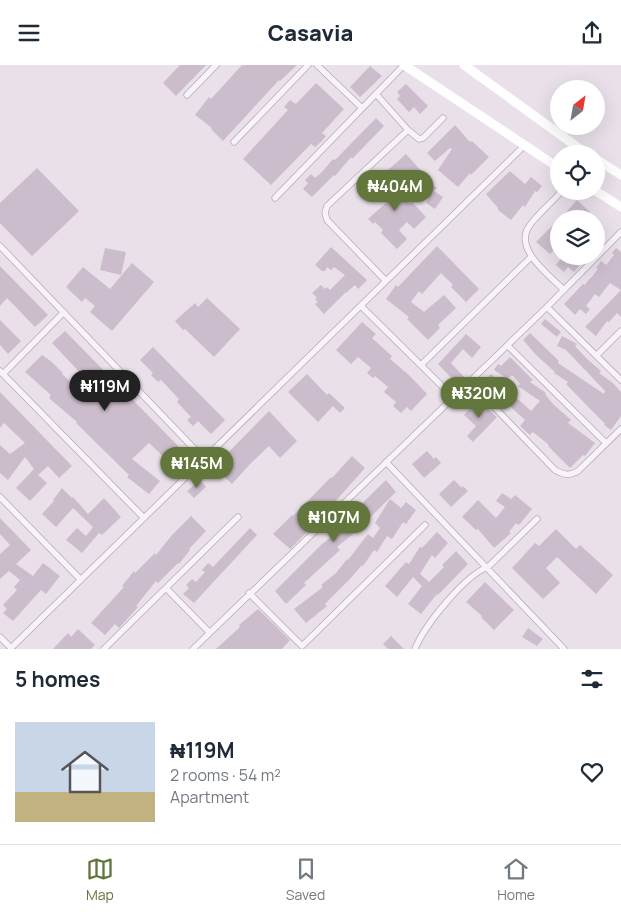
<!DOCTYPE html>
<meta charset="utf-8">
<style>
:root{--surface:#fff;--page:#f6f6f7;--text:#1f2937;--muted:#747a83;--line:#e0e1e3;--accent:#63763b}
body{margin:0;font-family:Manrope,sans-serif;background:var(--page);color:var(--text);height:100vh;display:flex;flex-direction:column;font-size:19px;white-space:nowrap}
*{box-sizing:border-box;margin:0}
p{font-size:16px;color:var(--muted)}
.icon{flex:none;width:28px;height:28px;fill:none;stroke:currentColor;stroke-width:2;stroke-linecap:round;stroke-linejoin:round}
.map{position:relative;height:584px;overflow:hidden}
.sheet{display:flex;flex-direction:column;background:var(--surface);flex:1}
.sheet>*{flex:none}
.needle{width:32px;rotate:31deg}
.buttons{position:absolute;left:550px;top:15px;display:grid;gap:10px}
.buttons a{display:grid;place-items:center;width:55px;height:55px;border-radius:50%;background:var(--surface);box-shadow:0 5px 20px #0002;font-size:25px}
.price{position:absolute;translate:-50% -42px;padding:0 11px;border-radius:18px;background:var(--accent);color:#fff;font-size:16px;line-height:32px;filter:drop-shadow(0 1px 2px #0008)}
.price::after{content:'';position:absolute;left:50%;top:30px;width:15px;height:11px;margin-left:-8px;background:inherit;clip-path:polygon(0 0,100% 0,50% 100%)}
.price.selected{background:#222;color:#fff}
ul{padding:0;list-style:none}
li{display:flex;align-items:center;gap:15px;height:125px;padding:0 15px}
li+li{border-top:1px solid var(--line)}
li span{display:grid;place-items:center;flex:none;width:140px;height:100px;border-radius:0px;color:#555}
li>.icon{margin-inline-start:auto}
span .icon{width:60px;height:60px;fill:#fffc;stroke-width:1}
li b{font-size:21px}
h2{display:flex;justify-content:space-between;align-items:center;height:60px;padding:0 15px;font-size:21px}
header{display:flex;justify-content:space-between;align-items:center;height:65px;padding:0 15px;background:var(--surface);font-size:22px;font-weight:800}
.menu{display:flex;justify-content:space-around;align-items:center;height:70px;border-top:1px solid var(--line);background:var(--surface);font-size:14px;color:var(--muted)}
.menu a{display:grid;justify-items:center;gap:2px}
.menu .selected{color:var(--accent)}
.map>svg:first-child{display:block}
.building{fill:#ccbdcd}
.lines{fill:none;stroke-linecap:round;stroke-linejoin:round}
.street-casing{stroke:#b7a9b8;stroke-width:7}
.street{stroke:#f8f3f8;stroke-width:5.5}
.secondary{stroke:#fff;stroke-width:9}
</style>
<header><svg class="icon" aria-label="menu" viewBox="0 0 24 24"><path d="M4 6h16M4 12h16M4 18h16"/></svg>Casavia<svg class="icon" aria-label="share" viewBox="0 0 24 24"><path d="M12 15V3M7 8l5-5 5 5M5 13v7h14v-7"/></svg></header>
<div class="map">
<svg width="621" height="584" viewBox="0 0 621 584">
<rect width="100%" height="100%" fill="#e9e0ea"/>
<!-- building -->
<path class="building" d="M180,0H206L176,31L163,18Z
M242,0H297L280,16L279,15L223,76L211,64L212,63L195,50L209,32L211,34Z
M370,1L382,11L360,32L350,22Z
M316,18L344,44L322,68L326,71L321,77L315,82L311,79L271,120L243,94L288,45L284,42L290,35L296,39Z
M406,19L428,41L420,49L414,42L409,47L397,34L400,31L397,27Z
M376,53L384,61L352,94L351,92L335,111L334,110L312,132L303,124L308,118L305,115L311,109L315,113L322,107L333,94L335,95Z
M455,60L470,77L472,76L489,92L471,110L470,108L458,122L438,105L452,84L450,83L435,96L427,88Z
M406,89L423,108L412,117L400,104L394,109L388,105Z
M37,103L79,146L32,191L0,158V138Z
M510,106L525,119L531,112L542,121L537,127L535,126L525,142L523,140L511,155L498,145V143L486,129Z
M386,108L391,113L389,114L399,123L404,128L402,130L410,138L412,137L426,152L414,164L407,157L399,165L407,174L397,184L381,168L383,165L375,157L373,159L368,154L387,137L371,122Z
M429,118L437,123L434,126L443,132L435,144L426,138L429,133L422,128Z
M577,135L590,147L584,154H560Z
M559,154V180L550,189L536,177Z
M437,181L479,224L466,237L451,222L453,220L441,208L422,229L419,226L411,237L424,247L444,230L456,243L438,260L440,263L428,275L407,254L409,252L386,234L396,220L398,222Z
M331,182L367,215L358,224L355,220L346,228V227L324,249L315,239L318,237L315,234L317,233L312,228L321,220L325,224L327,222L330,225L345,210L334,202L331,205L327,202L325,206H322L315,200Z
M105,183L126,187L121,210L100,205Z
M616,183L621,187V252L617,248L609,257L607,256L596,271L585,262L621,225L610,218L599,232L595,229L586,241L590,244L586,249L580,244L575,250L564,239L583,219L585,220L589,214H590L598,204L596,203L601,196L606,200L614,190L612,188Z
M563,191H579L574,197L579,201L574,207L568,202L564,207L556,200Z
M132,198L154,217L112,266L90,247L95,241L85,233L82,237L66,222L83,202L110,224Z
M0,201L48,250L35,262L7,233L0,241Z
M207,233L240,264L214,292L185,264L183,265L175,256L195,238L198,242Z
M545,254L561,267L557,272L541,259Z
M0,255L21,276L8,289L0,280Z
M362,257L376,269L372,273L392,291L390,294L410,311L427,329L411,346L407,342L401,348L393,341L396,337L384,327L388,322L375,311L373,313L367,308L371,303L358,292L351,299L336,285Z
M65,266L188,391L175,403L149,378L132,394L160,416L149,429L127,412L129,410L76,358L77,357L49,333L51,330L25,307L42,290L52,297L63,308L62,309L78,324L87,315L52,278Z
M530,268L559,296L558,298L604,329L605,326L566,285L557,281L562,271L577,279L575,281L587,294L601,306L599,308L614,319L621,327V351L611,365L604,360L605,359L566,319L568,317L554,308L555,307L537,291L523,275Z
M466,269L481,282L472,293L463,284L451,298L464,312L457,319L438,299Z
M153,282L225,355L211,369L198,356L193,361L187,355L191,352L177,337L179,334L161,315L158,317L151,310L153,308L140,295Z
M510,292L533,315L530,317L546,328L545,329L553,339L571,355L568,358L595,378L585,391L583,390L570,403L548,381L549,380L533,367L530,370L520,361L525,355L501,333L498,336L486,325L490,320L485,315L491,309L531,346L540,336L518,321L520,319L512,310L508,314L494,305L498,299L501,301Z
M307,309L327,330L329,328L345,343L340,348L333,341L318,357L288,327Z
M0,327L72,401L59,413L48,401L38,410L47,418L30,436L16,423L34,404L25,392L8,415L0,408V380L10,389L25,378L4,358L0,363Z
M478,335L497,352L473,377L467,371L476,361L464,350Z
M269,346L297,376L280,393L269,381L250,399L232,419L214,402Z
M427,386L434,394L436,392L441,398L424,413L412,399Z
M352,391L365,403L317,457L290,484L273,469L292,450L293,451L331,412L332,413Z
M200,415L206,422L194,433L187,426Z
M386,415L396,427L353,469L337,482L340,485L304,518L306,520L286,539L275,526L322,479L347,460L343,457Z
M454,415L462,423L463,421L468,426L451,442L439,429Z
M62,423L72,433L73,432L88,449L104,433L121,452L102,470L99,468L82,488L66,475L77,463L86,471L93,462L73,443L56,462L42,449L54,436L53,435Z
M502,428L511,434L515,430L532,444L519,460L516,458L509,467L511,468L494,483L478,464L476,465L462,452L478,435L496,453L505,442L496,436Z
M390,434L401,443L406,437L416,445L406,459L403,457L392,474L387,471L377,487L374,485L363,501L362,500L350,514L325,539L327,541L306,558L294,544L323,522L321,520L336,508L347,494L348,495L368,469L373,473L380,463L375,458Z
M191,451L206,466L189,484L190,485L179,499L178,498L158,518L156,516L136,541L138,542L119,563L115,559L105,570L91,558L124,522L122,521L134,506L135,508L155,488L156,490L172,470Z
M0,453L31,485L16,499L33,511L43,498L60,511L46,529L41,525L13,556L3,548L7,544L3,540L17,525L14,522L20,515L9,506L0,514V489L10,480L0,469Z
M250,463L257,470L194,538L183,529L189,523L186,520L192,514L196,517L205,507L202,505L208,498L213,502Z
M556,464L576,484L580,480L613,510L596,529L557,492L546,503L560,518L543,534L512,503L535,478L539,481Z
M437,467L448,478L435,493L432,490L420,509L429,517L444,502L442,500L456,486L468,499L438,530L437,529L421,549L408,539L422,521L413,512L397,532L385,521L406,497L409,499L420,482L422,483Z
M485,517L514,545L494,565L481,552L482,551L466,537Z
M258,544L290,575L282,584H216L240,562L239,560Z
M528,563L543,574L537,581L522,572Z
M78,564L95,580L91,584H53L68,568L71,572Z
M391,571L404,584H388L383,579Z"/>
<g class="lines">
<!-- street casing -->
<g class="street-casing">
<path id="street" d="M317,0L362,43
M376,29L408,65L419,74L423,73L443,53
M187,30L216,0
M234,77L308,0
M559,129C550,139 538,149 530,160C512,183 549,210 564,225
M275,133L404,0
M0,181L204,394
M386,216L327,155L325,148L327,141L408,65
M361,241L453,332
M547,242L621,315
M508,281L606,378
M597,290L621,266
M421,300L531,192
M0,306L144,453
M3,309L64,247
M470,317L555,405C564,410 569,411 578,406L621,364
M386,397L564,584
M0,432L81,515
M166,523L209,567
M249,528L302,581L425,460
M0,572L12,584
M10,584L524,81
M104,584L238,452
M193,584L547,242L621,167
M415,584C424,561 465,510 488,502L537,454"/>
</g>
<!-- street -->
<use href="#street" class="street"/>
<!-- secondary -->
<path class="secondary" d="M404,0L559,103
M464,0L587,89
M596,94L621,110
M596,126L621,142"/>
</g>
</svg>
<div class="buttons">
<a><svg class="needle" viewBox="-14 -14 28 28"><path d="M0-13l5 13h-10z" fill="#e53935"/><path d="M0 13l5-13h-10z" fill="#747a83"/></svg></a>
<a><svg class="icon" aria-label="locate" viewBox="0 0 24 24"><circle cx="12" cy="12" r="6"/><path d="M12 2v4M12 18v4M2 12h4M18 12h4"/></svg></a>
<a><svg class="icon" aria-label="layers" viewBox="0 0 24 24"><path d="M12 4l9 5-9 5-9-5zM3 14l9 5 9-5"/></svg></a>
</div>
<b class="price" style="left:395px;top:147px">₦404M</b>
<b class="price selected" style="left:105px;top:347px">₦119M</b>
<b class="price" style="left:479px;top:354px">₦320M</b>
<b class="price" style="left:197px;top:424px">₦145M</b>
<b class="price" style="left:334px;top:478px">₦107M</b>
</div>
<section class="sheet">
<h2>5 homes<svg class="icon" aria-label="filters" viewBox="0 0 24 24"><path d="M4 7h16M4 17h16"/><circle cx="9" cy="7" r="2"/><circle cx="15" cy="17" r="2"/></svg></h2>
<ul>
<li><span style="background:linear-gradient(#c9d6e8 70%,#c2b280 0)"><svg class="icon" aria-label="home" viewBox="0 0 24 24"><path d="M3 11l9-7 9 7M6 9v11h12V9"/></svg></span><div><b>₦119M</b><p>2 rooms · 54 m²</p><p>Apartment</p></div><svg class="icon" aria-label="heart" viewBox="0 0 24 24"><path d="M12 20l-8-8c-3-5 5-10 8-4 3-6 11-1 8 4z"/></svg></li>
</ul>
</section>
<nav class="menu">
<a class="selected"><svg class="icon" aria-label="map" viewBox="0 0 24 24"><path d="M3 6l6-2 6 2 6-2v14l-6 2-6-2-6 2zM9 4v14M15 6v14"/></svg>Map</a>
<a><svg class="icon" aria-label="saved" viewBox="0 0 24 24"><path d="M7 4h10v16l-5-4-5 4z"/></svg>Saved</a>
<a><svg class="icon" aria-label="home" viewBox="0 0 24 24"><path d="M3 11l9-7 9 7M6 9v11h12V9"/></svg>Home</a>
</nav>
